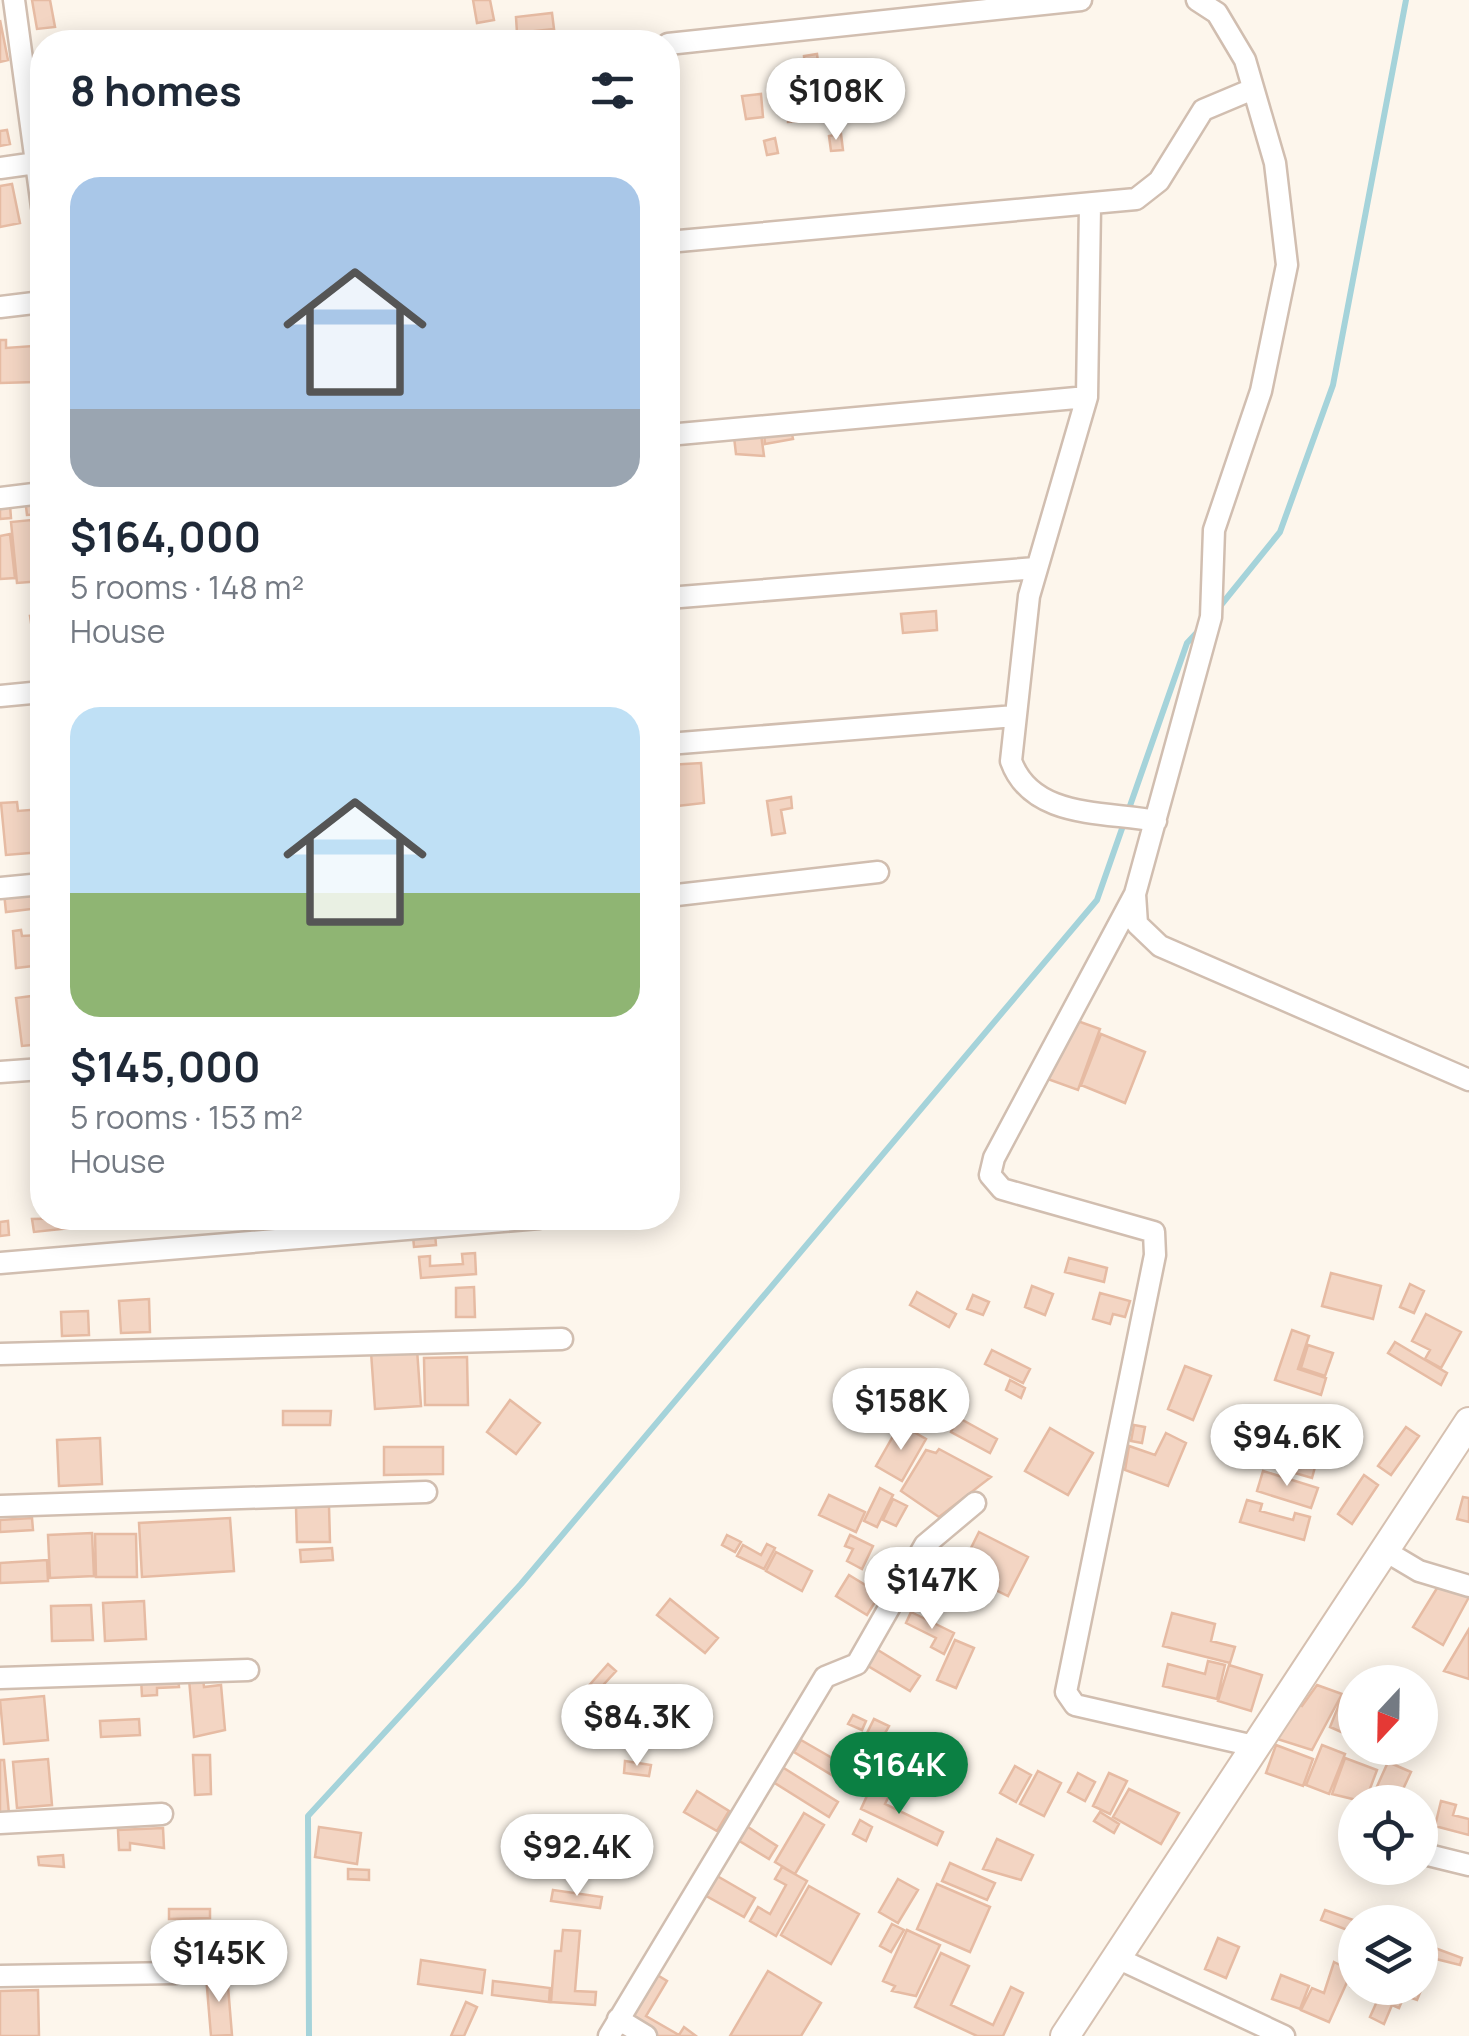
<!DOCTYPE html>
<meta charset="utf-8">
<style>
:root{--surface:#fff;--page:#f2f2f3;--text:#1f2937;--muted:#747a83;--accent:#0b8043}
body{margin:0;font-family:Manrope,sans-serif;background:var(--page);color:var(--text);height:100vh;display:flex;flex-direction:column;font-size:38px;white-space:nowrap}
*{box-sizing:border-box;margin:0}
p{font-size:32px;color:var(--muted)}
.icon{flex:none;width:55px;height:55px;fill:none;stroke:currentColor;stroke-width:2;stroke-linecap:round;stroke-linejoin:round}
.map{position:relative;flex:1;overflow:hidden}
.drawer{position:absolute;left:30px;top:30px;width:650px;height:1200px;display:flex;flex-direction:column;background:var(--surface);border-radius:40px;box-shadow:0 5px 25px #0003}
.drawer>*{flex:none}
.needle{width:65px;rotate:202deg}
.tools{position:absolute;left:1338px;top:1665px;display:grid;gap:20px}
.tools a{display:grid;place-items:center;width:100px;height:100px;border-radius:50%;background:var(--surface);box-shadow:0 5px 25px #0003;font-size:50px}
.price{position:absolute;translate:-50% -85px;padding:0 22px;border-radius:35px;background:#fff;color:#222;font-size:32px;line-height:65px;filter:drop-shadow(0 2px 5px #0008)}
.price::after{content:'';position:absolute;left:50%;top:60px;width:30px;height:22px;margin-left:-15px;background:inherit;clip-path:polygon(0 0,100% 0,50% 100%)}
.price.on{background:var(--accent);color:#fff}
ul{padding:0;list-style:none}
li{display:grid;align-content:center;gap:20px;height:530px;padding:0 40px}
li span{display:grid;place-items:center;height:310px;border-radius:30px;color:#555}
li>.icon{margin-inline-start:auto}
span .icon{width:180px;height:180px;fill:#fffc;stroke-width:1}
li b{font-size:42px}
h2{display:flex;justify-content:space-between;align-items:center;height:120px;padding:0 40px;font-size:42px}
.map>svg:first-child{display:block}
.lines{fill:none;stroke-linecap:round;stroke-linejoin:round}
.stream{stroke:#a5d3da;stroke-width:6}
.building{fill:#f3d5c3;stroke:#e6bba3;stroke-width:2.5}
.street-casing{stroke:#d1beb0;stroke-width:25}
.secondary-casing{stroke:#d6c0b0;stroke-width:32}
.street{stroke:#fff;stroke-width:20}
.secondary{stroke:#fff;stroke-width:28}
</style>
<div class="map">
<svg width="1469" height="2036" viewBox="0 0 1469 2036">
<rect width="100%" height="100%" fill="#fdf6ec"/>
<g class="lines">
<!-- stream -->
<path class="stream" d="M1217,610L1280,532L1333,385L1406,0
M309,2036L308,1816L521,1584L1097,900L1187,643L1202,627"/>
</g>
<!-- building -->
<path class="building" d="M32,0H50L55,27L37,29Z
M473,0H490L494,20L477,23Z
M552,13L554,29L517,33L516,17Z
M0,20L8,60L0,62Z
M817,54L819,69L805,70L804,56Z
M791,75L792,94L775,95L774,76Z
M761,94L763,117L746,119L742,96Z
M801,106L802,121L788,122V107Z
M7,130L10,144L0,146V131Z
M841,134L843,150L831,151L829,136Z
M775,138L778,153L767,155L764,141Z
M12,184L20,223L0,227V186Z
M668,267L673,321H668Z
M0,340H6V348L33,346L35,382L0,383Z
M791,429L793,439L765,444L764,433Z
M761,434L764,456L736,454L734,437Z
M42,497V514L27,515L25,498Z
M0,505H10L11,518L0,519Z
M31,520L32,532L42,531V581L17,583L11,522Z
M10,534L15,578L0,579V536Z
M936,611L937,630L903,633L901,614Z
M42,615V656L36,657L30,616Z
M701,763L704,803L668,807V765Z
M791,797L792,808L781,810L785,833L772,835L767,801Z
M17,802L18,811L42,809V852L6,855L1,803Z
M38,890L40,908L6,912L4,893Z
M21,930L22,936L40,935L42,965L16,968L13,931Z
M32,996L33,1005L42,1004V1044L22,1046L16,998Z
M1072,1019L1100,1029L1078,1090L1045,1078Z
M1101,1034L1145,1052L1125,1103L1081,1085Z
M79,1218L81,1227L34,1232L32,1219Z
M8,1221L9,1235L0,1236V1222Z
M435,1233L436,1245L414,1247L413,1236Z
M475,1253L476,1274L421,1278L419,1257L430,1256V1266L463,1264L462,1254Z
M1069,1258L1107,1268L1104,1282L1065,1272Z
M1331,1273L1381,1286L1373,1319L1322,1306Z
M1410,1284L1424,1291L1414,1313L1400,1307Z
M1032,1286L1053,1294L1045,1315L1025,1307Z
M474,1287L475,1317H456V1288Z
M917,1292L956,1314L949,1327L910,1305Z
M1100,1293L1130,1301L1125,1317L1113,1314L1110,1324L1093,1319Z
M973,1295L989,1302L983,1315L967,1309Z
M149,1299L150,1332L121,1333L119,1301Z
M88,1311L89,1335L62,1336L61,1312Z
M1426,1314L1461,1332L1441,1368L1425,1359L1430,1350L1412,1341Z
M1292,1330L1309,1336L1298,1369L1326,1378L1321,1395L1275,1380Z
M1395,1342L1447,1373L1441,1385L1388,1353Z
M1308,1345L1333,1353L1325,1376L1301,1368Z
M417,1349L421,1406L375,1409L371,1352Z
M992,1350L1030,1369L1023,1383L985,1364Z
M467,1357L468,1405H425L424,1358Z
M1185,1366L1211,1376L1193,1420L1168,1409Z
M1010,1380L1025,1388L1021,1398L1006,1390Z
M510,1400L540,1423L516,1454L487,1432Z
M1260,1409L1326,1427L1312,1478L1246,1459Z
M283,1411H331L330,1425H283Z
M959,1418L997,1439L990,1453L951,1432Z
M900,1424L926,1439L902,1481L876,1466Z
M1134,1425L1145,1427L1142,1443L1131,1441Z
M1406,1427L1419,1436L1391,1475L1378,1466Z
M1050,1428L1093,1453L1068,1495L1025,1471Z
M1166,1433L1186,1443L1168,1486L1125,1470L1129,1446L1155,1455Z
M100,1438L102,1484L59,1486L57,1440Z
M384,1447H443V1474L384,1475Z
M939,1449L991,1477L939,1517L901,1491L926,1450L936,1453Z
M1263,1471L1318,1488L1311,1508L1257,1491Z
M1364,1475L1378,1485L1352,1524L1338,1514Z
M880,1488L893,1495L877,1527L864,1521Z
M829,1495L865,1512L856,1532L819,1515Z
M1463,1497L1469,1498V1522L1457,1519Z
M893,1499L907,1506L896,1526L883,1520Z
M1247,1500L1262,1504L1260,1511L1293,1520L1295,1513L1310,1517L1304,1540L1240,1522Z
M329,1506L330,1542H297L296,1507Z
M32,1518L33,1530L0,1532V1520Z
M230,1518L234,1571L142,1577L139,1523Z
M979,1532L1028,1557L1008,1596L959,1572Z
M92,1533L94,1576L50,1578L48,1535Z
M95,1534H136L137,1577H96Z
M727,1535L741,1542L735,1552L722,1545Z
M850,1535L873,1546L862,1569L847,1561L853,1549L845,1546Z
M767,1544L775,1548L764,1569L737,1556L743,1545L761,1555Z
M332,1548L333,1560L301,1562L300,1550Z
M776,1552L812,1571L802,1591L766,1571Z
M47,1560L48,1581L0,1583V1563Z
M849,1575L880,1594L867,1615L836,1596Z
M1442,1580L1469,1597L1443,1645L1413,1627Z
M670,1599L718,1638L705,1653L657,1615Z
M144,1601L146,1639L105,1641L103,1603Z
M91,1605L93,1640L52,1641L51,1606Z
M911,1612L954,1633L944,1654L931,1647L936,1638L906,1623Z
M1172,1613L1215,1624L1211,1641L1235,1647L1230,1663L1163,1646Z
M1469,1629V1679L1444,1671Z
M955,1640L974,1648L956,1688L937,1680Z
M873,1647L920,1676L910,1691L863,1663Z
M1208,1661L1225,1665L1217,1699L1163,1686L1168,1664L1205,1674Z
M608,1664L616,1671L593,1696L586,1689Z
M1229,1665L1262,1675L1251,1711L1218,1701Z
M178,1677L179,1687L157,1688V1695L142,1696L141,1679Z
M203,1678L204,1687L221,1685L225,1730L194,1737L189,1679Z
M1317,1685L1342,1694L1312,1750L1271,1737L1291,1702L1302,1706Z
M44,1696L48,1740L4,1744L0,1700Z
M1342,1697L1355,1702L1348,1735L1330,1727Z
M853,1715L866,1721L862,1730L848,1724Z
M139,1719L140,1735L101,1737L100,1721Z
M874,1719L889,1726L880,1742L866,1735Z
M801,1740L851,1769L843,1782L794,1752Z
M1276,1745L1313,1759L1303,1786L1266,1773Z
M1322,1745L1345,1754L1329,1794L1306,1785Z
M193,1755H210L211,1794L195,1795Z
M1345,1758L1377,1770L1365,1802L1332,1794Z
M48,1759L52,1805L17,1808L13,1762Z
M0,1760H4L9,1814L0,1815Z
M625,1761L651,1765L649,1776L624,1773Z
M1388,1762L1411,1772L1397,1802H1370Z
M779,1765L838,1802L829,1817L770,1780Z
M1015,1766L1031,1775L1016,1802L1000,1793Z
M1038,1771L1061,1783L1044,1816L1020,1804Z
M1078,1773L1095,1782L1085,1801L1068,1792Z
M1109,1773L1127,1781L1110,1814L1093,1806Z
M871,1787L889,1796L885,1804L943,1832L937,1845L861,1809Z
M1129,1789L1179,1813L1161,1844L1113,1817Z
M697,1791L729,1811L717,1831L684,1812Z
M1441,1801L1456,1805L1453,1815L1469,1819V1835L1435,1826Z
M1100,1812L1119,1824L1114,1833L1094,1821Z
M804,1813L824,1825L795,1874L775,1862Z
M860,1820L872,1827L866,1841L853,1834Z
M742,1823L777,1846L769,1859L733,1837Z
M319,1827L361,1833L357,1864L315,1857Z
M163,1828L164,1848L130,1843V1850H119L118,1830Z
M997,1839L1033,1855L1021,1880L983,1869Z
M63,1855L64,1867L39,1865L38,1857Z
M950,1863L995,1883L987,1900L942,1881Z
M782,1867L807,1881L776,1936L750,1921L758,1907L770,1914L786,1885L775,1879Z
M348,1869L369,1870V1880L348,1879Z
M712,1873L755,1898L744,1917L701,1893Z
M898,1879L918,1890L898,1923L879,1912Z
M937,1884L990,1907L970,1952L917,1929Z
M809,1886L859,1914L831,1964L781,1935Z
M553,1890L602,1897L600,1908L551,1901Z
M169,1909H210V1918L169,1919Z
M1325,1910L1359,1922L1355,1933L1321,1920Z
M892,1924L904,1930L891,1952L880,1946Z
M563,1930L580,1931L575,1991L596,1992L595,2005L551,2002L555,1951H561Z
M907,1930L940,1945L916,1996L892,1991L895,1986L883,1981Z
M1218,1938L1239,1947L1226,1978L1205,1969Z
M1424,1944L1462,1958L1460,1965L1420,1955Z
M941,1953L969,1966L951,2005L993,2025L1011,1987L1023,1993L1003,2036H977L915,2007Z
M1420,1956L1430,1960L1426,1971L1420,1969Z
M421,1960L485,1970L482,1993L418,1984Z
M1334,1962L1352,1971L1329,2022L1301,2010L1312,1988L1324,1993Z
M768,1971L821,2003L801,2036H730Z
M654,1973L667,1981L646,2016L679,2035L684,2027L696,2036H653L626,2020Z
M227,1974L232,2035L211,2036L206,1976Z
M1281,1975L1309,1986L1300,2009L1272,1999Z
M1355,1979V1988H1385L1404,1996L1399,2008L1392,2005L1384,2024L1370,2017L1378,1999L1351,1987Z
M493,1981L550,1988L549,2002L492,1995Z
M1420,1981L1424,1983L1417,2000L1400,1994L1403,1988H1420Z
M38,1990L39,2036H0V1991Z
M466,2002L477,2007L464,2036H451Z"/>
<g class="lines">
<!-- street casing -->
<g class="street-casing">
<path id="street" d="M14,0L42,207
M1197,0L1217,13L1245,60L1275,163L1287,265L1261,391L1214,530L1211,617L1135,894L1137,924L1160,946L1469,1080
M668,44L1081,0
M0,168L36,163
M1090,206L1087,397L1029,596L1011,761C1032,819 1104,811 1156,821
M668,242L1136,199L1159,181L1203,110L1253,89
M0,307L42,302
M668,435L1087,397
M0,498L42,493
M668,598L1036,568
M0,696L42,692
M668,744L1015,716
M0,888L42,884
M1135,894L994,1158L990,1175L1002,1189L1154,1232L1155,1255L1066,1692L1075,1705L1254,1746
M668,896L878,872
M0,1072L42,1069
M0,1263L539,1218
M0,1354L562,1339
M0,1506L426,1492
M1382,1549L1419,1571L1469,1586
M0,1678L248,1670
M0,1823L162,1814
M1420,1853L1469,1865
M1117,1958L1284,2036
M0,1976L175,1973
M618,2019L646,2036
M609,2036L825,1677L857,1664L925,1545L975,1503"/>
</g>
<!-- secondary casing -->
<g class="secondary-casing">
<path id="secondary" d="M1065,2036L1469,1422"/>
</g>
<!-- street -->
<use href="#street" class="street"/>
<!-- secondary -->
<use href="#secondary" class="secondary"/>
</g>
</svg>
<div class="tools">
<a><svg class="needle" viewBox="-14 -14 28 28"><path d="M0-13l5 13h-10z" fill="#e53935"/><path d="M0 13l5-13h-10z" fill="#747a83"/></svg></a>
<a><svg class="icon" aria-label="locate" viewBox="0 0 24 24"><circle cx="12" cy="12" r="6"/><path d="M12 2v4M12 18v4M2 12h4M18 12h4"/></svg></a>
<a><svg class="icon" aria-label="layers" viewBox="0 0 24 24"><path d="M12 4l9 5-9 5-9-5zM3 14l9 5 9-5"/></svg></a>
</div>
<b class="price" style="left:836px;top:143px">$108K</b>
<b class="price" style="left:901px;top:1453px">$158K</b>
<b class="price" style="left:1287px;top:1489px">$94.6K</b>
<b class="price" style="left:932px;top:1632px">$147K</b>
<b class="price" style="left:637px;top:1769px">$84.3K</b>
<b class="price on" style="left:899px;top:1817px">$164K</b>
<b class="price" style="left:577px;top:1899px">$92.4K</b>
<b class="price" style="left:219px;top:2005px">$145K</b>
<section class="drawer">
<h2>8 homes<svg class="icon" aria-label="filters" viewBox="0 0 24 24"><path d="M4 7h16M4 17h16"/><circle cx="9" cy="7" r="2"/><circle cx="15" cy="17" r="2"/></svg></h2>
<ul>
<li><span style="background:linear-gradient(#a9c7e8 75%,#9aa5b1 0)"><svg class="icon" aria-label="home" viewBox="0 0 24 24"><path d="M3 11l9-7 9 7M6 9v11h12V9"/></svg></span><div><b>$164,000</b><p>5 rooms · 148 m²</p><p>House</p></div></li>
<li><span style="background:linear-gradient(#bfe0f5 60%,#8fb573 0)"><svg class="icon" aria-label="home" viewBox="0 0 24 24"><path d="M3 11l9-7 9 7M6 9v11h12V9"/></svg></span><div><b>$145,000</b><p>5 rooms · 153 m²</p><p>House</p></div></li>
</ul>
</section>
</div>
